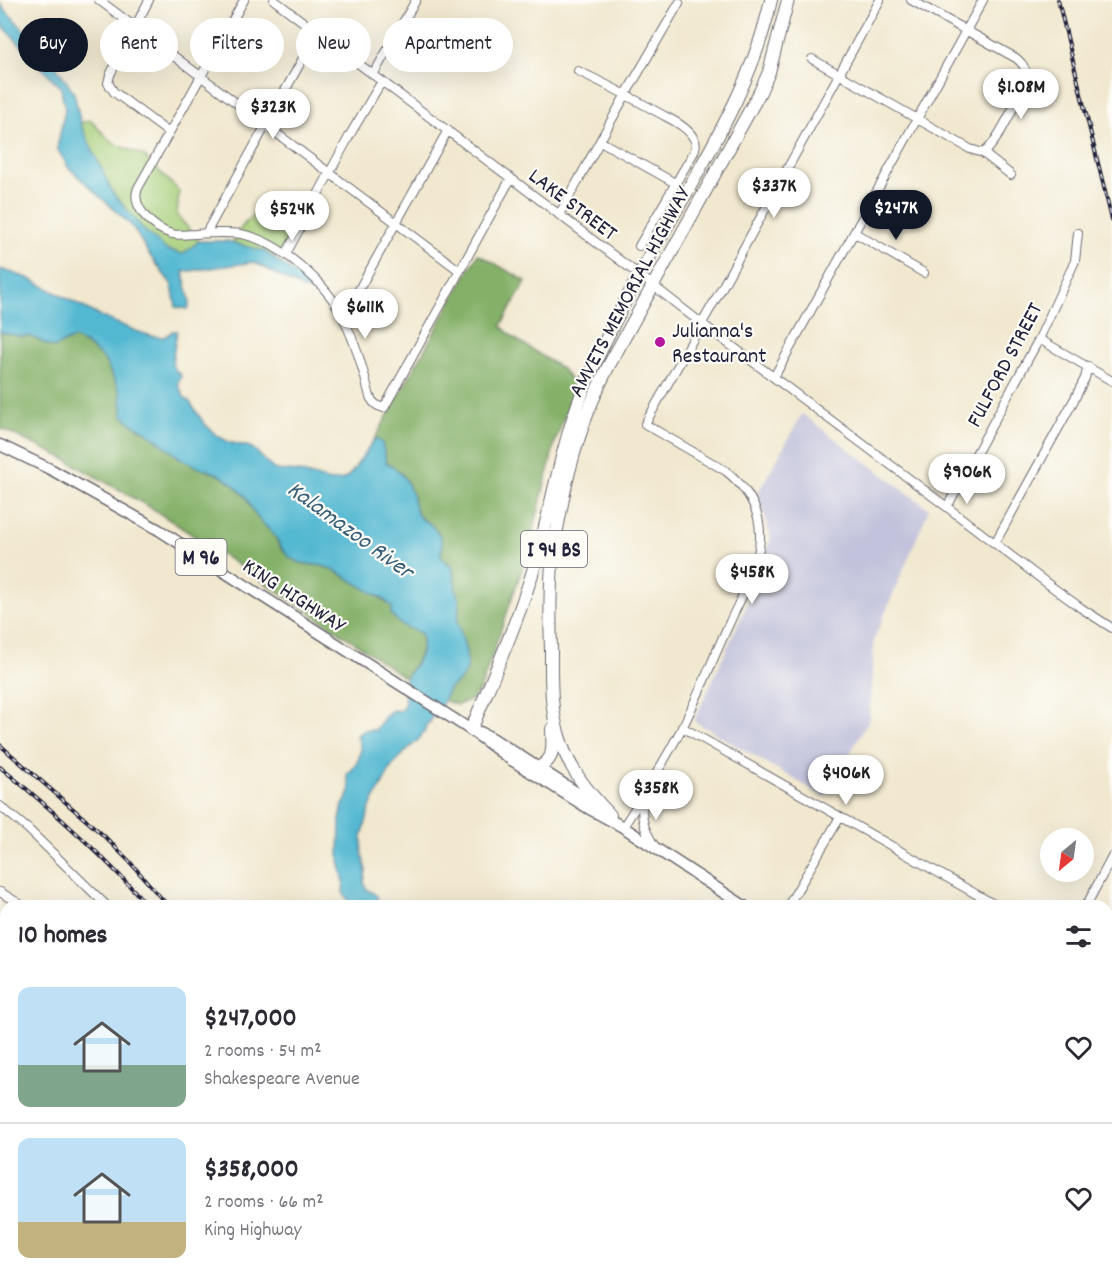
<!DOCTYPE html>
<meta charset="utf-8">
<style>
:root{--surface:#fff;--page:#f2f2f3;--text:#2b2b33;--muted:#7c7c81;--line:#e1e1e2;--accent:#111827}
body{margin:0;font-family:Dekko,sans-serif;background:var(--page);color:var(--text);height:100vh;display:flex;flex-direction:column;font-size:22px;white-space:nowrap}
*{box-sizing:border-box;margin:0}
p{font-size:20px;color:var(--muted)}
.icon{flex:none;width:33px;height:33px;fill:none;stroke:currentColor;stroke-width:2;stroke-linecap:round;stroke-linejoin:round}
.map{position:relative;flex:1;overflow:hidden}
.side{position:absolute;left:0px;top:900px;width:1113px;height:386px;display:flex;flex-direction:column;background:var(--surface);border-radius:18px 18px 0 0;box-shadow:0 6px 24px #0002}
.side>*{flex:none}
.banner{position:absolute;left:18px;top:18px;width:600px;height:54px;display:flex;gap:12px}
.needle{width:39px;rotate:209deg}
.fabs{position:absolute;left:1040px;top:828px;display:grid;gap:12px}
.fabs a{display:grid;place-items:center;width:54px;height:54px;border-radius:50%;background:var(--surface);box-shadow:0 6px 24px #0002;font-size:30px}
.price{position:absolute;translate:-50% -51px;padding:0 14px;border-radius:21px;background:#fff;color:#222;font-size:20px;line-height:39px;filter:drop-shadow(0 2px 3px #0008)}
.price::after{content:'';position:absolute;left:50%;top:36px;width:18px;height:14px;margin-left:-9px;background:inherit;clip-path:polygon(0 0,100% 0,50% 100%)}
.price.on{background:var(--accent);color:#fff}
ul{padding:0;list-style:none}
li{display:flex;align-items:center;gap:18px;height:150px;padding:0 18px}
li+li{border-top:2px solid var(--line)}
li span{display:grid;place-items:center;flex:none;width:168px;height:120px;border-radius:12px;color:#555}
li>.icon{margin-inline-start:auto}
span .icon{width:72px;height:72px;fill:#fffc;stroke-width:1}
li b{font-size:26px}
h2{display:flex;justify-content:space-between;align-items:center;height:72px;padding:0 18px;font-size:26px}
.chip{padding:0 21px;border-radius:27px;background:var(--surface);box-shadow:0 6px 24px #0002;font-size:21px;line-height:54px}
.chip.on{background:var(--accent);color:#fff}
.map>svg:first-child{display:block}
.industrial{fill:#c2c2dc}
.green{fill:#a6cd78;stroke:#64785a;stroke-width:1.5}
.forest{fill:#84b068;stroke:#536952;stroke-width:1.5}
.water{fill:#53b8d1;stroke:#3a6d86;stroke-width:1.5}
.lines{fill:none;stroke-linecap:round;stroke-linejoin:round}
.minor-casing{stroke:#6a676f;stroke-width:10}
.major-casing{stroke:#6a676f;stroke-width:13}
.highway-casing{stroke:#6a676f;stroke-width:14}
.minor{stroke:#fff;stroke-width:8}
.major{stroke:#fff;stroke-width:10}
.highway{stroke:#fff;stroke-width:12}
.rail-casing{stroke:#22223b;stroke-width:4}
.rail{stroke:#fdfcf7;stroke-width:1.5;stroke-dasharray:4.5;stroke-linecap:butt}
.poi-dot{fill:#b5179e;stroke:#fdfcf7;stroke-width:2}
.labels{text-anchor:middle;stroke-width:4.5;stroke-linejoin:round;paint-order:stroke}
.shield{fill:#fdfcf7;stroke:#646373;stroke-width:1.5}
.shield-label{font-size:21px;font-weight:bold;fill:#22223b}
.street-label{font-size:22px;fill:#22223b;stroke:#fdfcf7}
.poi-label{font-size:22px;fill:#22223b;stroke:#fdfcf7;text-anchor:start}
.water-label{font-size:24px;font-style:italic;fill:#365e77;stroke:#fdfcf7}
</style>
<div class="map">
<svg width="1112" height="1285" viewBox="0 0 1112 1285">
<rect width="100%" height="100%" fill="#fdfcf7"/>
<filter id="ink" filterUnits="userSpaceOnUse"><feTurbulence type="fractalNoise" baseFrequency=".0167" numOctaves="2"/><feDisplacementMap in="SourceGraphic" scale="12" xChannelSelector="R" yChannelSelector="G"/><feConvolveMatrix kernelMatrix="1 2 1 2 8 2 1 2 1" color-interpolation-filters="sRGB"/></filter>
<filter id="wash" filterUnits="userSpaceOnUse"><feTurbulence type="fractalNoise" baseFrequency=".008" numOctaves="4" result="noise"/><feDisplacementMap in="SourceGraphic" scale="24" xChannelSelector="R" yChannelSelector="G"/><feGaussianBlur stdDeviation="1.35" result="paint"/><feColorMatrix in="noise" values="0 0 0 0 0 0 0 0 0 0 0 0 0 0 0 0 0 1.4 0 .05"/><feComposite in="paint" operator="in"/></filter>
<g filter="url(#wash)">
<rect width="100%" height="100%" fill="#f1e8cf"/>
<!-- industrial -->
<path class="industrial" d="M802,414L929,509L874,639L869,720L825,797L694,721L754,589L771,538L758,493Z"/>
<!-- green -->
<path class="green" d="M90,120L113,143L144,156L179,191L177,215L199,241L195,259L170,261L98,184L77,124Z
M269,202L300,222L292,238L273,259L232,243C241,224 252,215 269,202Z"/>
<!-- forest -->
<path class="forest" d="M478,254L526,281L501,326L514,338L561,368L576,386L555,442L529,549L480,690L471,700L457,705L443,700L449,689L461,679L466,672L467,666L466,652L458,622L459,599L456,590L452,566C432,552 447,554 441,539C440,534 434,527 430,524C426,521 422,521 419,516C415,511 414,504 413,498C408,480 402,472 386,462L382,443L377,439L374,440Z
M0,332L23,337L30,336L54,348L67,341L74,338L86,344L104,359L120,391L123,415L131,423L150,434L180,458L195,466L217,474L232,483L246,497L255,515L274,535L282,550L301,563L323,566L336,571L370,591L392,607L408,628L414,629L421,633C426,652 414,664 405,678L351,640L153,509L63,458L0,428Z
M0,1004L6,1005V1067H0Z
M0,1139L6,1144V1206L1,1207L0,1206Z
M0,1227L6,1230V1280H62V1282L59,1285H0Z"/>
<!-- water -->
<path class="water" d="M0,4L53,61L74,93L81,125L113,193L144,230L167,250L183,254L199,241H227L264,251L299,277L311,290L303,289L254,262L183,272L190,301L188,309L176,307L172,285L151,257L132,226L68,167L57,148L65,110L61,88L0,23Z
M0,269L28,278L102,317L136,331L151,336L161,337L167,336L172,331H177L172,363L177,373H180L181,376L178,384L184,397L189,401L204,423L215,434L228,442L250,447L255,450L272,468L276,470L298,472L330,481L341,480L346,478L352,472L371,444L374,440L377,439L382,443L386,462C402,472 408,480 413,498C414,504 415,511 419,516C422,521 426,521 430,524C434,527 440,534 441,539C446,553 432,554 452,566L456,590L459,599L458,622L466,652L467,666L466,672L461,679L449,689L441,706L432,715L431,721L426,725L425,731L417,741L408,749L393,765L370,807L362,837V852L366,870L364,883L367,889L377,896L379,906H351L343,892L344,882L339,860L340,820L343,805L349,795L350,790L347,774C358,765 365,751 357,737C360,729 367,730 375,730L388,713L393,710L400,711C410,699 401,695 404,683C406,676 410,672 414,666C421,657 424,644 421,633L401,625L391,614L392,607L383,599L336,571L323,566L301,563L290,558L283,550L274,535L255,515L246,497L232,483L218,474L195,466L180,458L150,434L131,423L123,415L120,391L104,359L86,344L74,338L67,341L54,348L30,336L23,337L0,332Z
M596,1280H659L655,1285H585Z"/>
</g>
<g filter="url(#ink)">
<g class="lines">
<!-- minor casing -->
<g class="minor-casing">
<path id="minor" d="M99,0L460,271
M149,0L110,75L108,83L114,92L169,133
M244,0L138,188C130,207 154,229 172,234C179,236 187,234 195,234C210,233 226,232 241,234C279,241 328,284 344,319C355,343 364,371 370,397C373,403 378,407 384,408L511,178
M274,0L646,280L701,323L947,507L1048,584L1081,608L1112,628
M911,0L1016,58C1026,66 1029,74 1024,86C1016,102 997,145 983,153
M812,59L970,149L983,153L1011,175
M578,71C606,84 634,99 661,114C672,120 688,127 694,139C697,143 696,147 694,152L639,246
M373,75L416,0
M600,141L675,183
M559,215L626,94L679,3
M206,233L317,33
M855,233L924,273
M286,254L351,133L382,81
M343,318L448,130
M1039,339L1112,381
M774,377L983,0
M947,507L1039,339L1075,261L1078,233
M995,543L1074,400L1085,378L1088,366
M682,727L997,906
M644,798C639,818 645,832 656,848
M0,806L28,829L107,906
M623,827C644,795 664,762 682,728C699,695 713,658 729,624C741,597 759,568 760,538C761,510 747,488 726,471L645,424L718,295L880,0
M0,892L23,906
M788,906L840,817
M1086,906L1112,857
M1107,968L1112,971
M1107,1054L1112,1053
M1107,1169L1112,1161
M1107,1222L1112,1225
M986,1280L996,1285
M224,1285V1280"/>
</g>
<!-- major casing -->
<g class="major-casing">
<path id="major" d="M0,445L52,470L159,530L471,730L510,759L588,808L623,827L744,906
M480,732L492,738L599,807
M1031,1280L1032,1285"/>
</g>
<!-- highway casing -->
<g class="highway-casing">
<path id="highway" d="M471,730C494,674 519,619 536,561C554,498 563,434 590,374C618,310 653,250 688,190C723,128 756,70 771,0
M531,771C555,762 553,752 552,729
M610,815C588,792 568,768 559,736C550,708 551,678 551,650C550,621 550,592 552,563C553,547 557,530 560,514C569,462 584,414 608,367L760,92L769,72L788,0"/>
</g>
<!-- minor -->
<use href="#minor" class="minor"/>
<!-- major -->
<use href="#major" class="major"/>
<!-- highway -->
<use href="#highway" class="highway"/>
<!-- rail casing -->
<g class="rail-casing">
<path id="rail" d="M1058,0L1112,220
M0,745L103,835L129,861L168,906
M0,767C53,810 103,855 148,906
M376,1280L379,1285"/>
</g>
<!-- rail -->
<use href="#rail" class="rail"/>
</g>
</g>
<!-- markers -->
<circle class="poi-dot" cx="660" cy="342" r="6"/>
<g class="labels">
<!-- shield labels -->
<g class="shield">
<rect x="521" y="531" width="66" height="36" rx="4.5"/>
<rect x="175.5" y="539" width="51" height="36" rx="4.5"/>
</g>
<g class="shield-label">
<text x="554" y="556">I 94 BS</text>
<text x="201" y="564">M 96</text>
</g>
<!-- street labels -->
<g class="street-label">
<text transform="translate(574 203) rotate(37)" y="8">LAKE STREET</text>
<text transform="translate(628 291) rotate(-62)" y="8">AMVETS MEMORIAL HIGHWAY</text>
<text transform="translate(1003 364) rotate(-62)" y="8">FULFORD STREET</text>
<text transform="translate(295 594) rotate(33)" y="8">KING HIGHWAY</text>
</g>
<!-- poi labels -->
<g class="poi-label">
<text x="672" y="337">Julianna's<tspan x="672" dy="25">Restaurant</tspan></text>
</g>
<!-- water labels -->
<g class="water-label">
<text transform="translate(351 529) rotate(36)" y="8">Kalamazoo River</text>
</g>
</g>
</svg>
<div class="fabs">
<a><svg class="needle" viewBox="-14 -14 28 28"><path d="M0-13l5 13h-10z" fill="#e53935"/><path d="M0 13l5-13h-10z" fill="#7c7c81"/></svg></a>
</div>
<b class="price" style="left:1021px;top:120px">$1.08M</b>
<b class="price" style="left:273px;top:140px">$323K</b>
<b class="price" style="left:774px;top:219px">$337K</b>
<b class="price on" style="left:896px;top:241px">$247K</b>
<b class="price" style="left:292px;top:242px">$524K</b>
<b class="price" style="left:365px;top:340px">$611K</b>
<b class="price" style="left:967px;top:505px">$906K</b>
<b class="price" style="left:752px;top:605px">$458K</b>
<b class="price" style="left:846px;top:806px">$406K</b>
<b class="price" style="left:656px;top:821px">$358K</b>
<div class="banner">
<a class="chip on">Buy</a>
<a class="chip">Rent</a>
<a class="chip">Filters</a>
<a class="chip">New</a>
<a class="chip">Apartment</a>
</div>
<section class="side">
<h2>10 homes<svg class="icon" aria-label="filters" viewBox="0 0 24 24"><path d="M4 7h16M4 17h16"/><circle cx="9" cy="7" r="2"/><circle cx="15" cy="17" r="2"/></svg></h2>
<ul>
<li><span style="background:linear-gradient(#bfe0f5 65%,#7fa58c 0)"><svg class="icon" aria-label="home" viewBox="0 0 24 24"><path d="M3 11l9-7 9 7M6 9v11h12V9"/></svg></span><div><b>$247,000</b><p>2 rooms · 54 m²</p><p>Shakespeare Avenue</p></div><svg class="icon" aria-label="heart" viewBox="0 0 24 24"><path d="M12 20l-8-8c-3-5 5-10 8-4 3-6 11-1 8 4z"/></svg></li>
<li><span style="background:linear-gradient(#bfe0f5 70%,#c2b280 0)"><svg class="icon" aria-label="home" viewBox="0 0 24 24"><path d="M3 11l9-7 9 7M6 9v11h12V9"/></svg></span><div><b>$358,000</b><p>2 rooms · 66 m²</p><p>King Highway</p></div><svg class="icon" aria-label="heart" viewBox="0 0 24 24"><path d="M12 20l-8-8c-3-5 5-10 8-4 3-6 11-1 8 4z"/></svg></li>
</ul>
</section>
</div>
